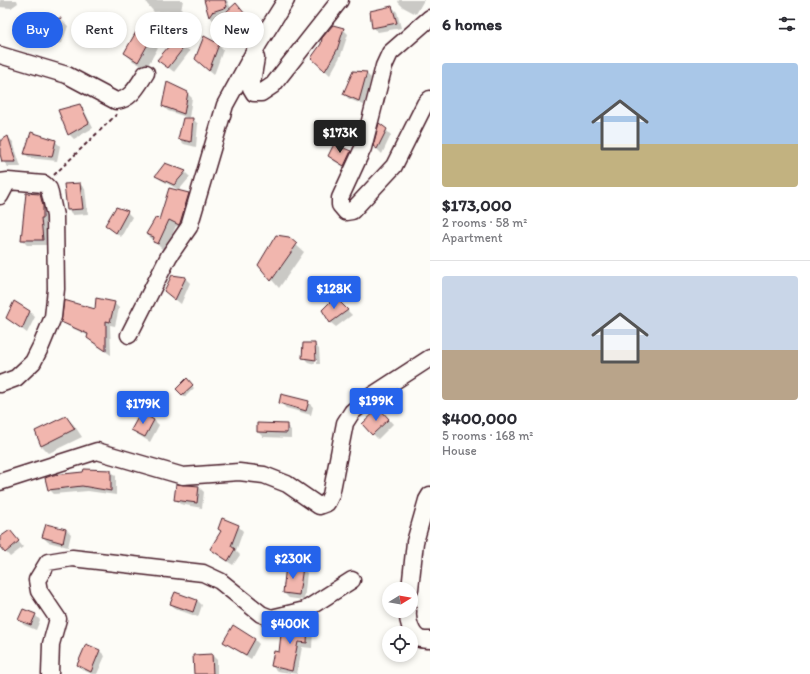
<!DOCTYPE html>
<meta charset="utf-8">
<style>
:root{--surface:#fff;--page:#f2f2f3;--text:#2b2b33;--muted:#7c7c81;--line:#e1e1e2;--accent:#2563eb}
body{margin:0;font-family:Itim,sans-serif;background:var(--page);color:var(--text);height:100vh;display:flex;flex-direction:column;font-size:15px;white-space:nowrap}
*{box-sizing:border-box;margin:0}
p{font-size:13px;color:var(--muted)}
.icon{flex:none;width:22px;height:22px;fill:none;stroke:currentColor;stroke-width:2;stroke-linecap:round;stroke-linejoin:round}
.map{position:relative;flex:1;overflow:hidden}
.panel{display:flex;flex-direction:column;background:var(--surface);width:380px}
.panel>*{flex:none}
.top-card{position:absolute;left:12px;top:12px;width:358px;height:36px;display:flex;gap:8px}
.needle{width:26px;rotate:79deg}
.buttons{position:absolute;left:382px;top:582px;display:grid;gap:8px}
.buttons a{display:grid;place-items:center;width:36px;height:36px;border-radius:50%;background:var(--surface);box-shadow:0 2px 6px #0003;font-size:20px}
.price{position:absolute;translate:-50% -34px;padding:0 9px;border-radius:4px;background:var(--accent);color:#fff;font-size:13px;line-height:26px;filter:drop-shadow(0 1px 2px #0008)}
.price::after{content:'';position:absolute;left:50%;top:24px;width:12px;height:9px;margin-left:-6px;background:inherit;clip-path:polygon(0 0,100% 0,50% 100%)}
.price.current{background:#222;color:#fff}
ul{padding:0;list-style:none}
li{display:grid;align-content:center;gap:8px;height:212px;padding:0 12px}
li+li{border-top:1px solid var(--line)}
li span{display:grid;place-items:center;height:124px;border-radius:4px;color:#555}
li>.icon{margin-inline-start:auto}
span .icon{width:72px;height:72px;fill:#fffc;stroke-width:1}
li b{font-size:17px}
h2{display:flex;justify-content:space-between;align-items:center;height:48px;padding:0 12px;font-size:17px}
.pill{padding:0 14px;border-radius:18px;background:var(--surface);box-shadow:0 2px 6px #0003;font-size:14px;line-height:36px}
.pill.current{background:var(--accent);color:#fff}
main{display:flex;flex:1;min-height:0}
.map>svg:first-child{display:block}
.shadow{fill:#0003}
.building{fill:#f1b6ae;stroke:#4a1f2b}
.lines{fill:none;stroke-linecap:round;stroke-linejoin:round}
.minor-casing{stroke:#4a1f2b;stroke-width:19}
.path{stroke:#4a1f2b;stroke-width:2;stroke-dasharray:4 3;stroke-linecap:butt}
.minor{stroke:#fdfcf7;stroke-width:16}
</style>
<main>
<div class="map">
<svg width="430" height="674" viewBox="0 0 430 674">
<rect width="100%" height="100%" fill="#fdfcf7"/>
<filter id="ink" filterUnits="userSpaceOnUse"><feTurbulence type="fractalNoise" baseFrequency=".025" numOctaves="2"/><feDisplacementMap in="SourceGraphic" scale="8" xChannelSelector="R" yChannelSelector="G"/><feConvolveMatrix kernelMatrix="1 2 1 2 8 2 1 2 1" color-interpolation-filters="sRGB"/></filter>
<g filter="url(#ink)">
<!-- shadow -->
<path class="shadow" d="M0,0H17L18,3L11,8L0,7Z
M146,0H183L181,11L154,12L147,4Z
M205,0H227L231,9L241,10L249,19L241,28L228,13L218,16L214,21L209,16Z
M399,0H424L416,14L403,7L398,2Z
M392,7L397,12L401,28L378,32L373,27Z
M61,19L68,26L62,43L30,47L22,39L21,26Z
M157,27L165,35L147,67H144L133,61L125,53Z
M343,29L348,34L341,55L330,75L317,63Z
M175,40L190,51L174,72L159,60Z
M218,45L223,50L214,75L201,64Z
M366,73L371,78L364,105L349,99L344,94Z
M187,93L192,98L189,118L168,111L163,106Z
M79,105L84,110L93,128L74,139L69,134Z
M193,119L198,124L196,147L184,144L179,139Z
M386,130L391,135L382,154L374,146Z
M8,137L13,142L21,167H8L3,161L0,151V142Z
M55,141L60,146L57,161L30,158L25,154Z
M350,152L355,157L349,170L334,161L329,156Z
M166,164L185,172L190,177L179,190L161,180L156,176Z
M80,184L85,189L88,214L73,215L68,210Z
M39,194L44,199L48,212L47,223H45L48,245H27L22,240Z
M188,194L195,201L186,231L176,226L165,250L161,248L147,234Z
M127,212L132,217L121,237L106,225Z
M288,238L304,252L279,288L259,265Z
M185,278L190,283L181,304L165,291Z
M335,298L352,315L336,327L331,323Z
M15,303L30,312L35,317L27,333L7,318Z
M114,303L119,308L115,326L110,325L111,355L93,343L88,338L89,336L68,326L62,321Z
M314,344L319,349L320,364H317L316,348H314L315,364L308,362L303,357Z
M187,380L194,388L185,397L177,389Z
M308,402L313,407L311,415L286,408L281,403Z
M379,409L393,424L378,439L363,424Z
M141,413L154,420L159,425L150,442L137,434L132,429Z
M66,417L74,425L82,437L49,453L41,445Z
M286,425L291,430V438L263,437L258,432Z
M111,471L116,476V495L88,491L54,494L49,489Z
M177,485L199,487L204,492L202,508L180,504L175,499Z
M238,526L243,531L236,551L240,555L233,565L216,554L211,549L222,532L219,529Z
M66,529L71,534L68,547L48,542L43,537Z
M14,536L23,547L10,557L0,545V538Z
M302,568L307,573L304,600L289,598L284,593Z
M197,600L202,605L198,617L176,609L171,604Z
M35,615L40,620L36,630L24,625L19,620Z
M308,625L313,630L312,648L302,647L297,674L277,671L272,666L280,653Z
M254,639L259,644L251,659L230,646L225,641Z
M87,645L100,651L105,656L97,674H92L83,670L78,665Z
M212,655L217,660V674H195Z"/>
<!-- building -->
<path class="building" d="M204,0H225L227,7L212,12L213,11L209,17Z
M236,3L245,14L235,24L226,12Z
M392,6L397,23L372,28L370,11Z
M61,18L55,36L21,39L20,25Z
M144,18L158,26L138,62L124,53Z
M333,25L344,28L337,50L325,71L311,58L321,44L322,38Z
M204,36L219,44L209,71L195,59Z
M175,39L185,46L168,68L157,60Z
M353,71L367,72L359,101L343,94Z
M167,82L188,92L184,114L162,106Z
M80,104L89,123L68,135L58,110Z
M183,118H193L191,142L178,139Z
M379,123L387,129L377,149L373,146Z
M31,132L56,140L52,157L24,154Z
M8,136L13,152L16,162H2L0,154V141Z
M334,144L351,151L344,166L328,156Z
M165,163L186,171L174,185L155,176Z
M80,183L83,209L67,210L64,184Z
M169,188L189,193L180,223L179,225L169,220L158,244L153,242L154,237L146,234L156,217L159,220Z
M26,193L40,194L43,206V218H41L43,240H21Z
M116,207L128,211L116,233L105,225Z
M276,235L289,237L297,244L271,281L258,265Z
M172,275L186,277L175,300L164,291Z
M335,297L348,310L330,323L322,310Z
M96,298L115,302L110,322L106,321V351L87,338L88,334L61,322L64,300L95,309Z
M14,301L30,311L22,329L6,318Z
M303,343H315L316,360L302,358Z
M187,378L193,385L182,395L176,389Z
M281,394L309,401L306,411L279,403Z
M379,408L389,419L372,435L362,424Z
M141,412L154,420L145,437L131,430Z
M66,416L75,429L41,446L35,431Z
M257,423L287,424V433L257,432Z
M84,469L111,470V491L82,486L48,490L45,478L53,475L83,472Z
M176,484L199,486L197,503L174,500Z
M222,518L239,525L231,546L235,549L228,561L210,549L221,531L218,529Z
M46,524L66,529L63,543L42,537Z
M10,530L19,541L5,553L0,547V537Z
M286,565L303,567L299,595L283,593Z
M175,592L197,600L193,612L170,604Z
M23,609L36,614L31,625L18,620Z
M292,623L308,624L307,643L298,642L292,671L271,666L274,651L279,652L282,625Z
M233,625L255,639L246,655L223,642Z
M86,644L100,650L91,672L77,665Z
M212,654L213,674H194L193,655Z"/>
<g class="lines">
<!-- minor casing -->
<g class="minor-casing">
<path id="minor" d="M430,18L390,53L384,66L363,148L340,198V205L346,212L352,211L394,166L425,104L430,99
M0,55L67,75L116,101C131,100 138,85 146,73
M256,58L251,88L254,93H261L273,85L340,0
M0,182L8,181L44,184L49,189L55,216L56,289L53,317L41,346L33,362L16,378L0,384
M0,196L8,181
M129,335L169,256L189,227L225,105L259,43L286,0
M0,482L97,451L183,476L239,472L264,475L287,484L319,506L327,503L331,495L345,423L352,412L373,395L430,358
M410,589L415,542L427,500L430,495
M408,611C407,620 411,635 420,639C423,640 427,640 430,640
M50,674L51,644L58,619L39,591L37,580L48,562L72,558L203,573L220,581L261,614L271,618L305,610L352,580"/>
</g>
<!-- path -->
<path class="path" d="M54,175L117,114"/>
<!-- minor -->
<use href="#minor" class="minor"/>
</g>
</g>
</svg>
<div class="buttons">
<a><svg class="needle" viewBox="-14 -14 28 28"><path d="M0-13l5 13h-10z" fill="#e53935"/><path d="M0 13l5-13h-10z" fill="#7c7c81"/></svg></a>
<a><svg class="icon" aria-label="locate" viewBox="0 0 24 24"><circle cx="12" cy="12" r="6"/><path d="M12 2v4M12 18v4M2 12h4M18 12h4"/></svg></a>
</div>
<b class="price current" style="left:340px;top:154px">$173K</b>
<b class="price" style="left:334px;top:310px">$128K</b>
<b class="price" style="left:376px;top:422px">$199K</b>
<b class="price" style="left:143px;top:425px">$179K</b>
<b class="price" style="left:293px;top:580px">$230K</b>
<b class="price" style="left:290px;top:645px">$400K</b>
<div class="top-card">
<a class="pill current">Buy</a>
<a class="pill">Rent</a>
<a class="pill">Filters</a>
<a class="pill">New</a>
</div>
</div>
<section class="panel">
<h2>6 homes<svg class="icon" aria-label="filters" viewBox="0 0 24 24"><path d="M4 7h16M4 17h16"/><circle cx="9" cy="7" r="2"/><circle cx="15" cy="17" r="2"/></svg></h2>
<ul>
<li><span style="background:linear-gradient(#a9c7e8 65%,#c2b280 0)"><svg class="icon" aria-label="home" viewBox="0 0 24 24"><path d="M3 11l9-7 9 7M6 9v11h12V9"/></svg></span><div><b>$173,000</b><p>2 rooms · 58 m²</p><p>Apartment</p></div></li>
<li><span style="background:linear-gradient(#c9d6e8 60%,#b9a48a 0)"><svg class="icon" aria-label="home" viewBox="0 0 24 24"><path d="M3 11l9-7 9 7M6 9v11h12V9"/></svg></span><div><b>$400,000</b><p>5 rooms · 168 m²</p><p>House</p></div></li>
</ul>
</section>
</main>
